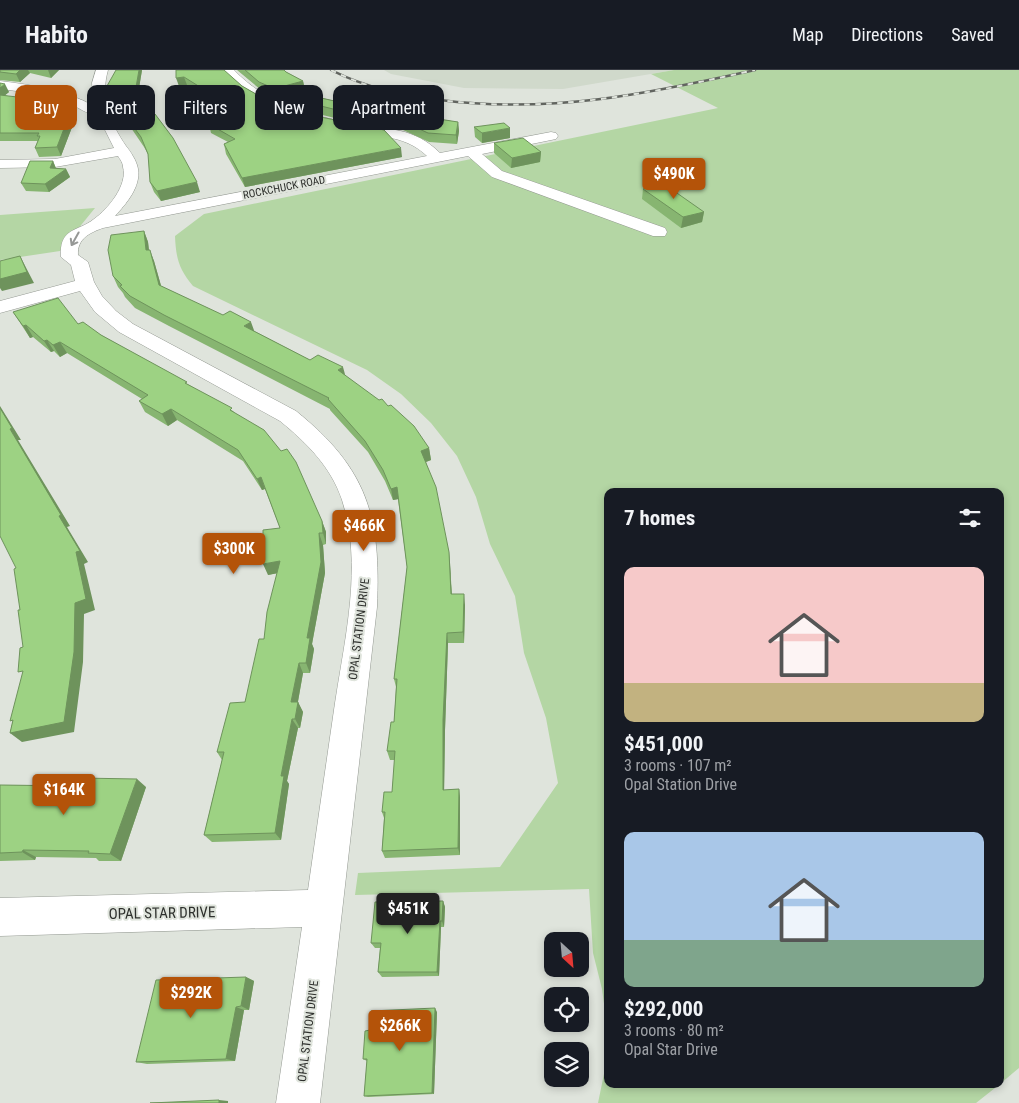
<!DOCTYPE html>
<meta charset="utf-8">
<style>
:root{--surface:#171b24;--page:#20242c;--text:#f1f3f6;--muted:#9ea1a6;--line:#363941;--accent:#b45309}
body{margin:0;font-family:"Roboto Condensed",sans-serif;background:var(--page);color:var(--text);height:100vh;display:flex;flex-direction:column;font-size:19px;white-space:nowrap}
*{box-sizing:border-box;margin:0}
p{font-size:16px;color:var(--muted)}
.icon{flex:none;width:28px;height:28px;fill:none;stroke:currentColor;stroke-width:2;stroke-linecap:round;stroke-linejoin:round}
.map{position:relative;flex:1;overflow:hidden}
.sheet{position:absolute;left:604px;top:418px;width:400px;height:600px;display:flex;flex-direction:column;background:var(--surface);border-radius:10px;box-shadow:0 2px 8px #0003}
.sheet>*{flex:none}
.hud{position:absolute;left:15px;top:15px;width:475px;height:45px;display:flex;gap:10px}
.needle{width:32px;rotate:154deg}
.controls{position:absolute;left:544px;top:862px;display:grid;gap:10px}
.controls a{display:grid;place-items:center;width:45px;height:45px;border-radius:10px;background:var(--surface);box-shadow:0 2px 8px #0003;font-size:25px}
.price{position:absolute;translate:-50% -42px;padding:0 11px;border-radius:5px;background:var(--accent);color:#fff;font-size:16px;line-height:32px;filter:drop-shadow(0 1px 2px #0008)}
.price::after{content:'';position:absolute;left:50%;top:30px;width:15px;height:11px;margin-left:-8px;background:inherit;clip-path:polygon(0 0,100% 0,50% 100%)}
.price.selected{background:#222;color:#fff}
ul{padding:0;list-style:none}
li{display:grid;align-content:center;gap:10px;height:265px;padding:0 20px}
li span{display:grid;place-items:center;height:155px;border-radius:10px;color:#555}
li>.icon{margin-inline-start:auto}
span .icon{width:90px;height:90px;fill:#fffc;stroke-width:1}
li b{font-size:21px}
h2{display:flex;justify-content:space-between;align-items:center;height:60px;padding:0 20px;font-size:21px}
.pill{padding:0 18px;border-radius:10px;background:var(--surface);box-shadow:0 2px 8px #0003;font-size:18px;line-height:45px}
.pill.selected{background:var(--accent);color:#fff}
header{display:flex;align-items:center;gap:30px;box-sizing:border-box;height:70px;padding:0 25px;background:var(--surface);border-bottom:1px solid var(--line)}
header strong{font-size:24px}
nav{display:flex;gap:28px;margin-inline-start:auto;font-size:18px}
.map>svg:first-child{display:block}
.built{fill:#d0d9cb}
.green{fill:#b4d6a4}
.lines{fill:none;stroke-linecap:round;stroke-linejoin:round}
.minor-casing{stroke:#949992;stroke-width:1}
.minor{fill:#fff;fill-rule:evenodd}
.rail-casing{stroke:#626560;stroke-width:2.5}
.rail{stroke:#dfe4dc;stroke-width:2;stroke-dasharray:5.5;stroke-linecap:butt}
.wall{fill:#87b571}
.shaded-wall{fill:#6e935c}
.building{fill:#9dd283;stroke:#6e935c}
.oneway{stroke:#969896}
.labels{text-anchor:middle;stroke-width:4;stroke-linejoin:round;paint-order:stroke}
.far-street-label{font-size:11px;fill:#2e302d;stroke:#dfe4dc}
.street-label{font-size:12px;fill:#2e302d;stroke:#dfe4dc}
.near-street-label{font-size:15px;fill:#2e302d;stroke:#dfe4dc}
</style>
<header>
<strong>Habito</strong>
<nav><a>Map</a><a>Directions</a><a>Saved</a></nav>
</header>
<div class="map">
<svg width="1019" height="1033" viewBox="0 0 1019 1033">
<rect width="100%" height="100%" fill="#dfe4dc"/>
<!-- built -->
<path class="built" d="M384,0H674L563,19L464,18L391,4Z"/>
<!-- green -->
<path class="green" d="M674,0H1019V998L1000,1014V421H608V1014H1000L976,1033H598L605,999L607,956L602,919L593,883L589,819L355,825L358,803L500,797L558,713L546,648L524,583L515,526L490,474L476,427L457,386L431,353L401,324L367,300L193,216C179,199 176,189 175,166L204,144L718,38L651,4Z
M95,138L60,181L0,190V145Z"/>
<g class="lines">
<!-- minor casing -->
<g class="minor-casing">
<path id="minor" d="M96,0H108C100,27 110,53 126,76C130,81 137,91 138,99C141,117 126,134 115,146L427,86C406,66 382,67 356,62C308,53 252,41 222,0H234C266,34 311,46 355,54C389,60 414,57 440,83L551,62L556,63L558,66L556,69L482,84L502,101L665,158L667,162L665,166H653L492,107L468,86L103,158C89,163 77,169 78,185L88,192L94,212L102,226L116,241L133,254L296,341C368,399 381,447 377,537L320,1033H276L302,857L0,866V828L308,820C317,757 326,695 335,633C345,567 363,495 342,430C331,397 307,373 280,351L119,262L95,242L80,221L0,243V231L75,211L71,195L61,187C59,157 78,162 94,149C108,139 128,115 123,97C123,93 120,89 118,86L55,97L0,98V90L55,89L114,78L97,44C88,45 79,38 71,34C49,24 24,22 0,19V11C32,15 65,20 94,36L92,13Z"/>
</g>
<!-- minor -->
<use href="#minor" class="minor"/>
<!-- rail casing -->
<g class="rail-casing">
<path id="rail" d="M331,0C366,18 402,25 440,30C551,44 647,24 755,0"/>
</g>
<!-- rail -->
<use href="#rail" class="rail"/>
</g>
<!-- wall -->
<path class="wall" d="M0,0H59L51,8L30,3L20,12L0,10Z
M142,0L137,30L110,23L107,16Z
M176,0L242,16L261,27L288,38L290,47L269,55L402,87L245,117L226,84L224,74L228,72L211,63L209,54L225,38L219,35L187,15L179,16Z
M237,0H284L286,2L303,11L305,20L296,22L361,37L458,52L459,61L457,74L429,72L401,59L339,49L306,41L261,20Z
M0,13L9,22L5,25L47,39L45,40L74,52L61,86L39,87L35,78L38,71H0Z
M121,40L200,122L161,131L154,122L150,112L149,86L144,77L125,49Z
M474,57L510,68L482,73L475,67Z
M494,73L541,82L540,92L511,98L494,83Z
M53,91L56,98L66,99L70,107L49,122L26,121L21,113Z
M643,119L704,142L702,152L681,158L642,129Z
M144,161L148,172L149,180L154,191L161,216L254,261L310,290L345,306L429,378L431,390L426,392L449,482L452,524L465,535L464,573H448L445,660L444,720L459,719L460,728V785L385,788L382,781L384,748L382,742L392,722L395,690H390L387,681L394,652L396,617L394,609L407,497L398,429L393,430L385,411L368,382L330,340V339L169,256L135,238L125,227L123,223L118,217L113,206Z
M13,242L78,254L101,265L189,315L233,341L322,451L326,462V474L323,475L325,503L312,574L314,579L310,603H303L298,632L303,642L300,658H298L287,711L289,714L281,770L212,772L204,765L222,690L217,682L245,632L264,569L277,503L268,505L280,458L265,419L262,420L243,391L177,350L168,356L145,342L139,331L142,329L67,283L60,287L54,281L51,282L33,267L30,268Z
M0,715L146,717L121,791H99L96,788L36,787L35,790L0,791Z
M443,831L445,837L444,857H441L439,906L382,907L378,902L380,878H375L371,873Z
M246,907L254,911L249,940H244L235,991L147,994L136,992Z
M437,942L434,1024L368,1027L364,1026L367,991L363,989L370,960Z"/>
<!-- shaded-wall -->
<path class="shaded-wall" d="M20,0H28L30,3L20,12L16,4Z
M48,0H59L51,8Z
M139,0H142L137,30L135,23Z
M184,7L187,15L179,16L176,8Z
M303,11L305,20L287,24L277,18Z
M5,14L9,22L3,27L0,28V18Z
M43,30L47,39L34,46L30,38Z
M288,38L290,47L269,55L267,60L265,51L267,46Z
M70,43L74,52L61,86L57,77Z
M458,52L459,61L457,74L456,65Z
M510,58V68L482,73V63Z
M401,78L402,87L245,117L242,108Z
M541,82L540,92L511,98L512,88Z
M53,91L56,99L50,98Z
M66,99L70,107L49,122L45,114Z
M197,112L200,122L161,131L157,121Z
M704,142L702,152L681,158L683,147Z
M144,161L148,172L150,191L146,180Z
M150,180L154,191L164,226L159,215Z
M20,186L34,213L2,221L0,218V209Z
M251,252L255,263L244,256Z
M26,255L33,267L30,268L23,256Z
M47,270L54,281L51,282L44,271Z
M60,272L67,283L60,287L53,275Z
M343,297L346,308L338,300Z
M0,336L21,370H18L70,456L67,457L88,492L84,494L95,540L84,544L83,592L74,662L22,672L10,663L59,446L10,359L0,338Z
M171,339L177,350L168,356L162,344Z
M429,378L431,390L423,393L421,381Z
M261,407L265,419L262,420L257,409Z
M397,417L399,429L393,430L391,419Z
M322,451L326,462V474L323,463Z
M319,463L323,475L325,503L312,574L314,579L310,603L306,593L307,568Z
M449,482L450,493L452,535L451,524Z
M280,491L284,502L268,505L263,494Z
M464,524L465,535L464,573L463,562Z
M447,563L448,573L445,660L444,728L443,720V650Z
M299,593L303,603L296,642L291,632Z
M298,632L303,642L300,658L295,649Z
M292,649L298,658L287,711L289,714L281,770L275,763L281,706Z
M137,709L146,717L121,791L110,784Z
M459,719L460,728V785L458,778Z
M23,780L36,787L35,790L22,782Z
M443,831L445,837L444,857L442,851Z
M440,851L441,857L439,906L437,902Z
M246,907L254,911L249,940L241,936Z
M236,937L244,940L235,991L226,989Z
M435,938L437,942L434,1024L432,1023Z
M219,1030L228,1031V1033H219Z"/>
<!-- building -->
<path class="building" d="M0,0H20L16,4L0,2Z
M116,0H139L135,23L107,16Z
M176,0H224L242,16L261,27L288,38L267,46L265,51L269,55H280L306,44L384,60L401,78L242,108L224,74L235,69L209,54L231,33L216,27L184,7L176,8Z
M245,0H284L286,2L303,11L277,18L361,37L458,52L456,65L428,63L400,50L337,40L305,32L259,12Z
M0,13L5,14L0,18Z
M0,25L43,30L30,38L70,43L57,77L35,78L40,66H37L39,63H0Z
M121,40L155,44L173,68L197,112L157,121L150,112L148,84L141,67Z
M504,53L510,58L482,63L474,57Z
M523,68L541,82L512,88L494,73Z
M30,91H53L50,98L66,99L45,114L21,113Z
M664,114L704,142L683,147L643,119Z
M144,161L146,180H150L159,215L223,245L230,241L251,252L244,256L310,290L318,285L343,297L338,300L379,330L382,329L388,336L391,335L414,356L429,378L421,381L436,417L449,482L451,524H464L463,562L447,563L443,650V720L459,719L458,778L382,781L385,742H382L384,722H392L395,681H387L391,652H394L397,609H394L407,497L397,417L391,419L383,400L365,371L328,329L329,328L164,245L130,226L120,216L122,215L113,206L108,180L111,165Z
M20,186L27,202L0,209V191Z
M58,228L78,254L83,252L101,265L187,312L185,313L232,338L230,340L264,360L281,381L287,379L296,392L322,451L323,463H319L321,492L307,568H310L306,593H299L291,632H298L295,649H292L281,706H284L275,763L204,765L224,682H217L230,633L245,632L259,569H264L267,542L280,491L263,494V460L280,458L261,407L257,409L238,380L171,339L162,344L139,331L148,325L60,272L53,275L47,270L44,271L26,255L23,256L13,242Z
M0,338L12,358L10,359L61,445L59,446L80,481L76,482L86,529L75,533L74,582L64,652L10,663L13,650L10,651L23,601L18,602L20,578L23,577L18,540H20L14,499L16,498L0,466Z
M80,708L137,709L110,784L88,783L89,781L23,780L22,782L0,783V715L77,716Z
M443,831L442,851H440L437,902H378L381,873H371L375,832Z
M246,907L241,936L236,937L226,989L136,992L156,910Z
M435,938L432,1023L364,1026L367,989H363L365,961L370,960L371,941Z
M219,1030V1033H150Z"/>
<!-- one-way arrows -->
<defs><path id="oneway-shaft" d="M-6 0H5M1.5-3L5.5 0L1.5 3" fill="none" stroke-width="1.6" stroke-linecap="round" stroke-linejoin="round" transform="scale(1.25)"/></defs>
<use class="oneway" href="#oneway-shaft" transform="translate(75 169) rotate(119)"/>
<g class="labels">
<!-- far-street labels -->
<g class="far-street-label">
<text transform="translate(284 117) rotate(-11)" y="4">ROCKCHUCK ROAD</text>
</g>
<!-- street labels -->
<g class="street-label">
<text transform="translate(359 559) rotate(-83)" y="4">OPAL STATION DRIVE</text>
<text transform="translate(308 961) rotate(-83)" y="4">OPAL STATION DRIVE</text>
</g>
<!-- near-street labels -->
<g class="near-street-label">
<text transform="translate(162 843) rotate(-1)" y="5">OPAL STAR DRIVE</text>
</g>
</g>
</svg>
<div class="controls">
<a><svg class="needle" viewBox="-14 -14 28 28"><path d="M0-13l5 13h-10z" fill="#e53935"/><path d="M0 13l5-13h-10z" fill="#9ea1a6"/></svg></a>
<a><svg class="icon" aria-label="locate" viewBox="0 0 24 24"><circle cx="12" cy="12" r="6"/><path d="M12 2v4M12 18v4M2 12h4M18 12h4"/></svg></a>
<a><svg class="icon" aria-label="layers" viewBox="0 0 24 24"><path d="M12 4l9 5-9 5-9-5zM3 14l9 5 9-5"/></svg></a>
</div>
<b class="price" style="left:674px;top:130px">$490K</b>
<b class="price" style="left:364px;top:482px">$466K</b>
<b class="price" style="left:234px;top:505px">$300K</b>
<b class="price" style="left:64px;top:746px">$164K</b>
<b class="price selected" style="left:408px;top:865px">$451K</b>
<b class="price" style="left:191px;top:949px">$292K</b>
<b class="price" style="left:400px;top:982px">$266K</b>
<div class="hud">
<a class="pill selected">Buy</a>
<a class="pill">Rent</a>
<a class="pill">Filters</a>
<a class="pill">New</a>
<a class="pill">Apartment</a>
</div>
<section class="sheet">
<h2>7 homes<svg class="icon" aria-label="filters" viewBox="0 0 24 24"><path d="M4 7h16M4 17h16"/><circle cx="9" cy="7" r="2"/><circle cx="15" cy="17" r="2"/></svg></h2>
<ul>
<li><span style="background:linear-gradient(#f6c9c9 75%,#c2b280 0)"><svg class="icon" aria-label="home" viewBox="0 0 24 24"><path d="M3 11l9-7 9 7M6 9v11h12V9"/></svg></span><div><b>$451,000</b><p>3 rooms · 107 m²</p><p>Opal Station Drive</p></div></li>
<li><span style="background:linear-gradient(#a9c7e8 70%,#7fa58c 0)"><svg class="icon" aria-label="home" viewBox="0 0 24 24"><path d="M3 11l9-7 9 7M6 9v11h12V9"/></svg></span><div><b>$292,000</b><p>3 rooms · 80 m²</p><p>Opal Star Drive</p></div></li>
</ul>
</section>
</div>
